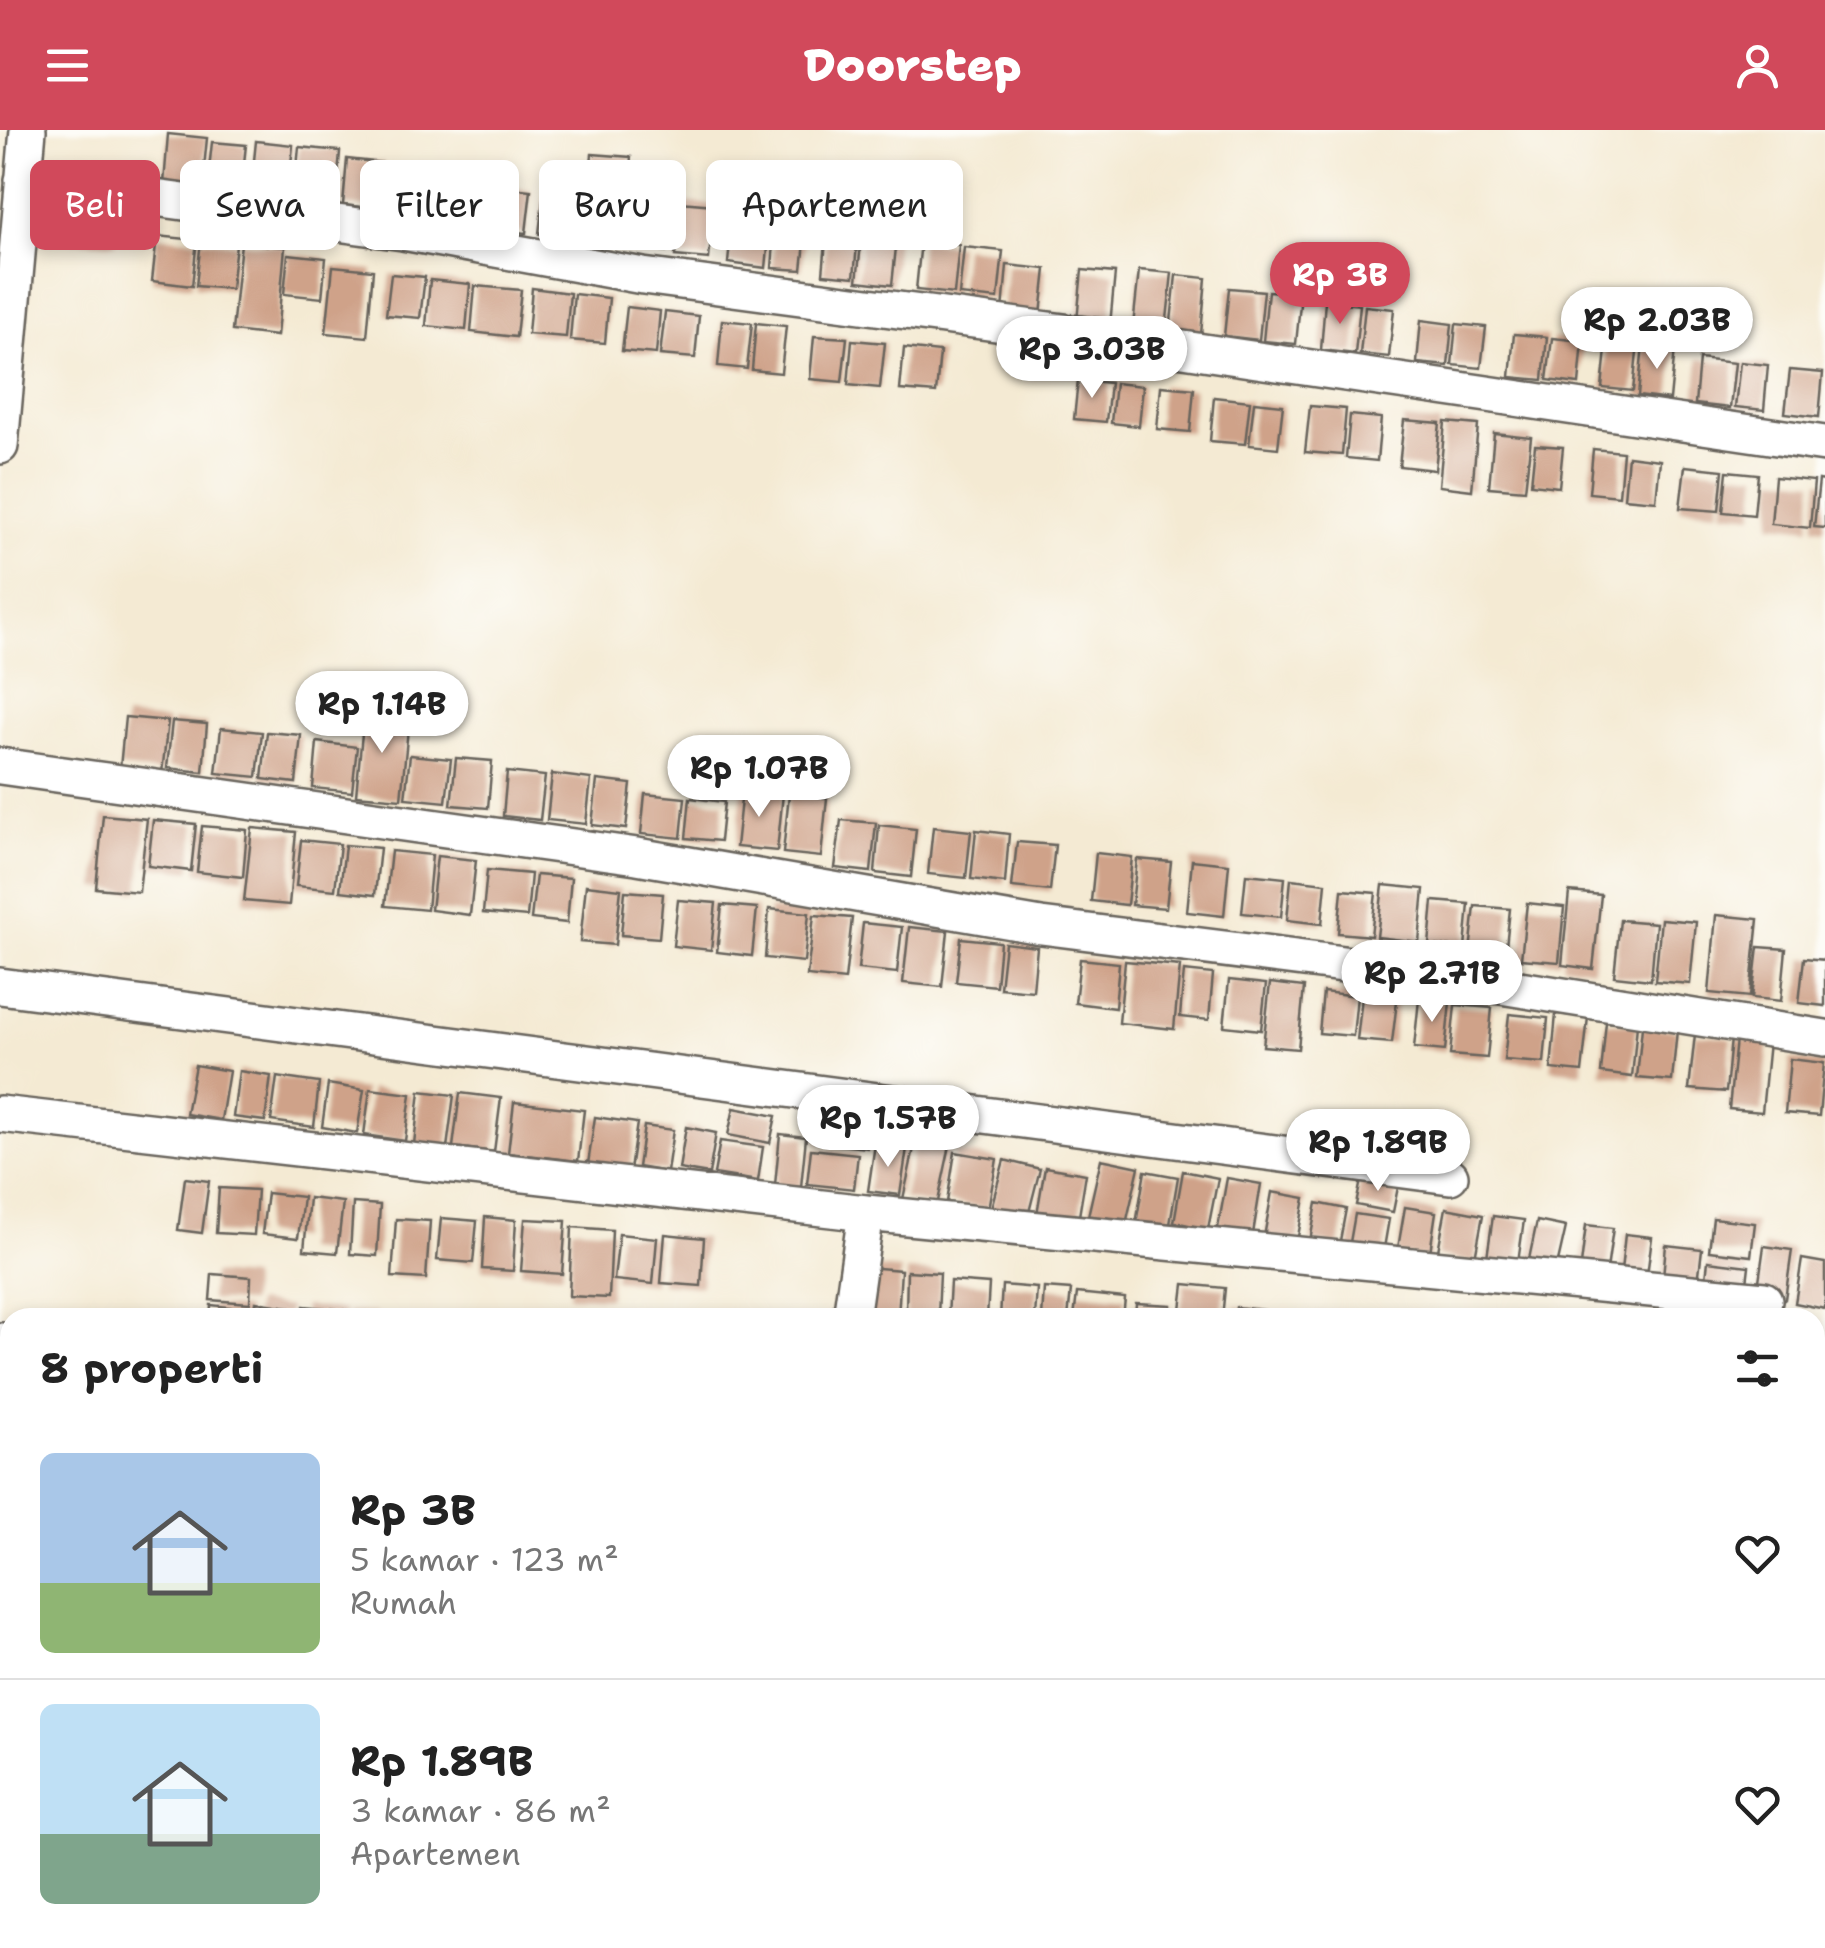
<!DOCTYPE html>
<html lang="id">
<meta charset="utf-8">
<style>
:root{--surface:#fff;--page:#f6f6f6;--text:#222;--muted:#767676;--line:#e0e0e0;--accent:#d1495b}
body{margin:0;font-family:"Shantell Sans",sans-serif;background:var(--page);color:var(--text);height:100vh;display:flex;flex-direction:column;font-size:38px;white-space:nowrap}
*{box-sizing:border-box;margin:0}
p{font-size:32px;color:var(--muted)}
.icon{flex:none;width:55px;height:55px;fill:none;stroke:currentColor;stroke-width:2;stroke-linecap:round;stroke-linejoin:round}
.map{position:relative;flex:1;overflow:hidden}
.drawer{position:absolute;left:0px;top:1178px;width:1825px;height:642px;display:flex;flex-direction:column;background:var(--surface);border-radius:30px 30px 0 0;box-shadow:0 5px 15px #0003}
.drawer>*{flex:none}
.top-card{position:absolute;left:30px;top:30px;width:1000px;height:90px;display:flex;gap:20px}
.price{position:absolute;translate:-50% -85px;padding:0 22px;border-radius:35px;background:#fff;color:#222;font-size:32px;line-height:65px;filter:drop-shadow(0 2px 5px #0008)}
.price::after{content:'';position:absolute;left:50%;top:60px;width:30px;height:22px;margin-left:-15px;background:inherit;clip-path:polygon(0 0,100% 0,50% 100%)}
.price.selected{background:var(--accent);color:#fff}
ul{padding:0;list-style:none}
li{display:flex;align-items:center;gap:30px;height:250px;padding:0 40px}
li+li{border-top:2px solid var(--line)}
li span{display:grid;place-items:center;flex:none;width:280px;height:200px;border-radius:15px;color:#555}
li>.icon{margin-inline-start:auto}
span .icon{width:120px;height:120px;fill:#fffc;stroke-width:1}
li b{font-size:42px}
h2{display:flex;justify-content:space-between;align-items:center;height:120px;padding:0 40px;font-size:42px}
.chip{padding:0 35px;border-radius:15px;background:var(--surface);box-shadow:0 5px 15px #0003;font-size:35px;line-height:90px}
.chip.selected{background:var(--accent);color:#fff}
header{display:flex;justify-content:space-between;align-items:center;height:130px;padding:0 40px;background:var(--accent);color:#fff;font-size:45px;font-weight:800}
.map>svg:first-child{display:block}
.building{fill:#cfa289}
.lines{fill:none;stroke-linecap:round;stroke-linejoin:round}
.minor-casing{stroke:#68645c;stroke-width:40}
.minor{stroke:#fff;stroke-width:35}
</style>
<header><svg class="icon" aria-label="menu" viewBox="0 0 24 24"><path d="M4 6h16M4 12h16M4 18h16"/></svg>Doorstep<svg class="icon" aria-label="person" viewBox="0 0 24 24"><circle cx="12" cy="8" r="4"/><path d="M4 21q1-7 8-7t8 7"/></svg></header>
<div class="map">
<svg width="1825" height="1818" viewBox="0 0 1825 1818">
<rect width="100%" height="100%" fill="#fdfcf7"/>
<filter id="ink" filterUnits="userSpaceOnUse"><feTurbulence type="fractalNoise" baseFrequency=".01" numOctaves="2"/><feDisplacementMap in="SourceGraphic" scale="20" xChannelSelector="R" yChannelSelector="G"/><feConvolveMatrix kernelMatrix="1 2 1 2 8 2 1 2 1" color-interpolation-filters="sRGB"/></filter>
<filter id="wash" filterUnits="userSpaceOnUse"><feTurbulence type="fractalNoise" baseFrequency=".0048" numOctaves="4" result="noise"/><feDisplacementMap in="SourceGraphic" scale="40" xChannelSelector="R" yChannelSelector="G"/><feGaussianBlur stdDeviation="2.25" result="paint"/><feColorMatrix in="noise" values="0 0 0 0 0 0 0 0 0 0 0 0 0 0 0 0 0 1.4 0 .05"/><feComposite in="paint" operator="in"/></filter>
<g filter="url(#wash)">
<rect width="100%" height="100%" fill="#f4ead3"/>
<g id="blocks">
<!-- building -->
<path class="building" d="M168,4L207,8L202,58L164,54Z
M256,11L293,15L288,63L251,60Z
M212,12L246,15L241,61L207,58Z
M299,17L340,21L336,72L294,68Z
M592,24L631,27L622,117L583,113Z
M347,29L385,33L380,79L343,75Z
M404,44L441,48L437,91L399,87Z
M446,52L486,56L482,97L442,93Z
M492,56L531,60L526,103L488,99Z
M544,61L582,65L577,108L539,104Z
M73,67L118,69L115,114L71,111Z
M636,71L676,75L672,122L631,118Z
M680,72L714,75L709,129L675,126Z
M732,93L770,97L766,138L728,133Z
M775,99L806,103L802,140L772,138Z
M827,101L858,104L854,147L823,144Z
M862,105L897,108L892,155L857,151Z
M157,106L197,110L192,156L152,151Z
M201,110L236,114L231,159L196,156Z
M921,111L959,115L954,164L916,160Z
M241,113L285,117L277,206L232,201Z
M964,117L1003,121L998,169L959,165Z
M288,124L326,128L322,168L284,164Z
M1007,135L1046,139L1041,185L1003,181Z
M333,136L373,140L367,207L326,203Z
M1082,140L1115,143L1110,195L1077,191Z
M1139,140L1172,143L1166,199L1133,196Z
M391,144L425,147L420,188L386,185Z
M1176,145L1206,148L1201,204L1170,201Z
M430,150L470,154L466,200L426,196Z
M475,156L521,160L516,207L471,202Z
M532,158L570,163L566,207L528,204Z
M1229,158L1264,161L1259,210L1224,206Z
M1268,161L1301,164L1296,214L1263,211Z
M574,164L609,168L605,213L570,210Z
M1325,171L1360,175L1355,224L1321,220Z
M1365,176L1394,179L1389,227L1360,224Z
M627,177L660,181L656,224L622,221Z
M665,182L699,186L695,228L660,225Z
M722,190L752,193L747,239L718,236Z
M1421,190L1452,194L1448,236L1417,233Z
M756,193L786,196L781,243L752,240Z
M1456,194L1486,197L1481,238L1452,235Z
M1514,204L1547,207L1543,250L1510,247Z
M814,206L847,208L842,252L810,249Z
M1552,208L1583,211L1579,254L1547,250Z
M852,210L885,213L880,258L848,255Z
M1607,210L1638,213L1633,261L1602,258Z
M1643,215L1675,218L1670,270L1638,266Z
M904,218L940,222L936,263L900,260Z
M1699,229L1735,233L1730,278L1695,274Z
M1740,232L1768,235L1764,280L1735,277Z
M1790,240L1823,243L1819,287L1785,283Z
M1078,250L1110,253L1106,292L1074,289Z
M1115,253L1143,256L1139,296L1111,293Z
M1161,256L1194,259L1190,302L1157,299Z
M1214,267L1250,271L1245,314L1210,311Z
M1254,272L1283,275L1278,318L1249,315Z
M1310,276L1346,279L1342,325L1305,322Z
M1350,285L1381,288L1377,331L1346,328Z
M1404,290L1440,293L1435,340L1399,336Z
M1445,292L1478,295L1472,360L1439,356Z
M1494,303L1531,307L1525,360L1489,357Z
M1535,315L1563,317L1559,357L1531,354Z
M1593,319L1623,322L1619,366L1589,363Z
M1628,326L1660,330L1656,371L1624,368Z
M1685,336L1723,340L1719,381L1680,378Z
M1727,341L1758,344L1754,385L1723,382Z
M1775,347L1814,351L1810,398L1771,394Z
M1819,350L1825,351V398L1814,397Z
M364,583L409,588L401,669L356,665Z
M125,587L168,591L162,643L120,638Z
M172,591L207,594L203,642L167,638Z
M221,598L262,602L257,647L216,643Z
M267,602L301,605L296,653L262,649Z
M317,612L357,617L352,662L313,658Z
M410,625L451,629L446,672L405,668Z
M456,628L492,631L488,678L451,675Z
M507,642L545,646L540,690L503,686Z
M552,644L591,649L586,694L547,690Z
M597,650L631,654L626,699L592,695Z
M742,660L783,664L777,721L736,717Z
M645,664L685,668L681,708L641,704Z
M789,664L827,668L821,727L783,723Z
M690,668L724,672L720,711L686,708Z
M103,685L147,689L139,762L96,758Z
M153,690L196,694L191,741L148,736Z
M841,690L876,693L871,742L835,738Z
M879,695L916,699L911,747L875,743Z
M202,696L247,700L243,747L197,742Z
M933,697L971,701L966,748L928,744Z
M252,698L296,702L289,775L244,771Z
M976,700L1009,704L1005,753L971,749Z
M301,710L340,714L335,760L296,756Z
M1017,712L1055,715L1050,761L1012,757Z
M345,715L380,718L375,765L340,761Z
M391,721L432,725L427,780L385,776Z
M1096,723L1132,727L1127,775L1091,771Z
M437,726L476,730L470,785L431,780Z
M1137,729L1171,732L1166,778L1132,775Z
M1192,730L1229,734L1224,786L1187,782Z
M487,740L531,744L527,787L483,783Z
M1246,744L1285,748L1281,787L1242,783Z
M536,745L571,748L567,793L531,789Z
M1291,749L1326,753L1322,794L1287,790Z
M586,755L621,759L615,815L580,812Z
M1383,755L1424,759L1419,812L1377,807Z
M1342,760L1376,763L1371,806L1338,803Z
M625,761L663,764L659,808L621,805Z
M1569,762L1601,765L1593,839L1562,835Z
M678,770L716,773L711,820L673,816Z
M1433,771L1469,774L1465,818L1429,815Z
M1527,773L1564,777L1559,832L1521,829Z
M722,775L757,778L752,826L717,822Z
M1475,776L1510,779L1505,826L1470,822Z
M769,779L809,783L804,832L765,828Z
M814,785L852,788L845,850L807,846Z
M1716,785L1758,789L1750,867L1709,863Z
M1661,789L1696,792L1690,854L1655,851Z
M1620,790L1656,793L1651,850L1614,846Z
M863,793L902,797L897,843L858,839Z
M909,797L948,801L942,857L903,853Z
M961,808L1000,812L996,856L956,852Z
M1005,813L1037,817L1033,861L1000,858Z
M1758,817L1786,819L1781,871L1752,868Z
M1804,828L1825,830V876L1799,873Z
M1080,829L1119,833L1115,878L1075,873Z
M1125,831L1180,836L1174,899L1119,893Z
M1184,841L1213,844L1209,890L1180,887Z
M1229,850L1266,854L1261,900L1224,896Z
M1270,853L1304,857L1298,919L1263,916Z
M1323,862L1357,866L1353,906L1319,903Z
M1362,867L1397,871L1392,913L1357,910Z
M1419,869L1450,872L1445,921L1414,918Z
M1455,875L1492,878L1487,928L1450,925Z
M1509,884L1548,888L1544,933L1504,930Z
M1556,884L1588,887L1582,942L1551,939Z
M1606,892L1637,895L1632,947L1601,943Z
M1642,897L1677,900L1672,951L1637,948Z
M1695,904L1731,908L1726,962L1689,959Z
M1736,909L1769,912L1762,982L1729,979Z
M1790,929L1824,933L1819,986L1785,983Z
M195,935L229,941L221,990L186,984Z
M239,941L271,946L265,991L233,987Z
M277,947L319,953L314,997L271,991Z
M328,954L364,960L357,1003L322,997Z
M370,959L411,964L405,1011L364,1005Z
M420,961L454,965L447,1018L414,1014Z
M460,963L501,968L494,1022L453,1017Z
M514,972L584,980L578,1031L508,1023Z
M822,975L871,980L867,1018L818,1013Z
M734,978L776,986L770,1013L728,1005Z
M595,987L637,993L630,1040L588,1034Z
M644,996L673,1000L667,1042L638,1037Z
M686,997L716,1003L709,1044L679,1039Z
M780,1004L806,1007L801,1057L775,1055Z
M917,1004L951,1011L937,1076L903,1069Z
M720,1011L763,1017L758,1051L714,1044Z
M875,1014L907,1018L900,1065L868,1061Z
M811,1019L858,1024L854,1059L807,1054Z
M955,1022L997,1029L988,1079L947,1072Z
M1101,1029L1139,1037L1126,1094L1088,1086Z
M1004,1030L1040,1039L1027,1090L990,1082Z
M1045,1037L1086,1044L1078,1092L1037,1084Z
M1145,1041L1178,1047L1169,1100L1136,1094Z
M1183,1041L1218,1048L1208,1099L1174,1092Z
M1362,1045L1399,1052L1393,1082L1356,1075Z
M185,1048L209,1051L202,1103L178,1100Z
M1227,1048L1261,1054L1253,1104L1218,1098Z
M219,1058L257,1060L254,1105L216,1103Z
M1272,1062L1305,1068L1297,1112L1264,1107Z
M267,1063L303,1067L298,1108L262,1104Z
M309,1068L343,1072L337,1123L304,1120Z
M353,1073L380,1075L377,1126L350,1124Z
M1317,1073L1346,1079L1339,1116L1310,1111Z
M1405,1077L1436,1082L1429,1129L1397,1124Z
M1446,1078L1483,1085L1474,1133L1437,1126Z
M1355,1084L1389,1089L1383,1124L1349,1118Z
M1493,1086L1524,1090L1517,1139L1486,1134Z
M485,1087L516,1090L513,1141L482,1139Z
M441,1088L477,1091L473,1133L437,1130Z
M1713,1088L1755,1093L1751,1126L1709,1121Z
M396,1089L430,1091L426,1149L392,1147Z
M525,1089L566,1091L562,1144L521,1141Z
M1537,1091L1566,1097L1556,1141L1528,1134Z
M1586,1095L1613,1098L1606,1147L1580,1143Z
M572,1097L612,1100L609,1168L569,1166Z
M619,1104L657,1108L653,1154L614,1150Z
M665,1104L704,1108L701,1156L661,1153Z
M1625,1104L1652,1107L1646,1153L1620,1150Z
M1666,1115L1702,1119L1697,1161L1662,1157Z
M1764,1116L1792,1120L1785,1169L1757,1165Z
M1802,1129L1825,1133V1179L1795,1173Z
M1708,1131L1749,1136L1746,1161L1705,1156Z
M866,1137L901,1140L898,1188H863Z
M907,1141L940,1143L938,1187L906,1185Z
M212,1144L251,1147L250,1173L210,1170Z
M950,1151L989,1154L987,1188H948Z
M1184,1154L1225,1158L1222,1188H1180Z
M1002,1155L1037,1158L1035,1188H1000Z
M1044,1158L1071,1160L1068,1188H1042Z
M1077,1163L1125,1168L1123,1188H1074Z
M256,1172L289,1177L287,1188H254Z
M1136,1173L1171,1175V1188H1135Z
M211,1175L247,1179L246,1188H210Z
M304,1176L344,1180V1188H303Z
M1236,1177L1265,1180L1264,1188H1234Z
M349,1182L377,1183V1188H349Z
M1271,1182L1308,1185V1188H1271Z
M1316,1183H1351V1188H1316Z
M1815,1651L1825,1652V1745L1815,1744Z"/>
</g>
</g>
<g filter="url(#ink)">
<use href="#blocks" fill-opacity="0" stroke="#68645c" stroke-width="2.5"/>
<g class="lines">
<!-- minor casing -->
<g class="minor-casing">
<path id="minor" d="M23,50L403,102L643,146L1109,208L1825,314
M0,316L28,0
M0,636L637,726L1041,796L1438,846L1825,908
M0,856L1450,1046
M0,984L866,1083L851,1188
M866,1083L1764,1170
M0,1211L10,1212
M1815,1785L1825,1787
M1807,1818L1808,1810"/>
</g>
<!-- minor -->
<use href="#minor" class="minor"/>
</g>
</g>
</svg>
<b class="price selected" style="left:1340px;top:197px">Rp 3B</b>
<b class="price" style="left:1657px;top:242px">Rp 2.03B</b>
<b class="price" style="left:1092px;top:271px">Rp 3.03B</b>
<b class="price" style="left:382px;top:626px">Rp 1.14B</b>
<b class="price" style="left:759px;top:690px">Rp 1.07B</b>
<b class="price" style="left:1432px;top:895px">Rp 2.71B</b>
<b class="price" style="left:888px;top:1040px">Rp 1.57B</b>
<b class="price" style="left:1378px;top:1064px">Rp 1.89B</b>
<div class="top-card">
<a class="chip selected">Beli</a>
<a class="chip">Sewa</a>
<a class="chip">Filter</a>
<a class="chip">Baru</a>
<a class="chip">Apartemen</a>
</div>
<section class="drawer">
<h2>8 properti<svg class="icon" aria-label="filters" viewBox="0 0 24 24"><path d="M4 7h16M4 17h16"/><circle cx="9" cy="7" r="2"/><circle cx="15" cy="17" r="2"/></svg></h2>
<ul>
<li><span style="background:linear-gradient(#a9c7e8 65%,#8fb573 0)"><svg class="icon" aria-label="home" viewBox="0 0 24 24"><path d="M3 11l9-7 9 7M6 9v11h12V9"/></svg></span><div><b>Rp 3B</b><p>5 kamar · 123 m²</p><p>Rumah</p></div><svg class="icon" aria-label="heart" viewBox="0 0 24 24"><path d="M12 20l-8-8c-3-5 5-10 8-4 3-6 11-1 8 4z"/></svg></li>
<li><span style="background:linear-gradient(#bfe0f5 65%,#7fa58c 0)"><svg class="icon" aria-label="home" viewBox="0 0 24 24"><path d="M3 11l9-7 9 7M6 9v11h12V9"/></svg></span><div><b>Rp 1.89B</b><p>3 kamar · 86 m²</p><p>Apartemen</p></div><svg class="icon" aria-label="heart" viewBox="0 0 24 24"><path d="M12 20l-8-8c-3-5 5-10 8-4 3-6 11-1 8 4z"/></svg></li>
</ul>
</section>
</div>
